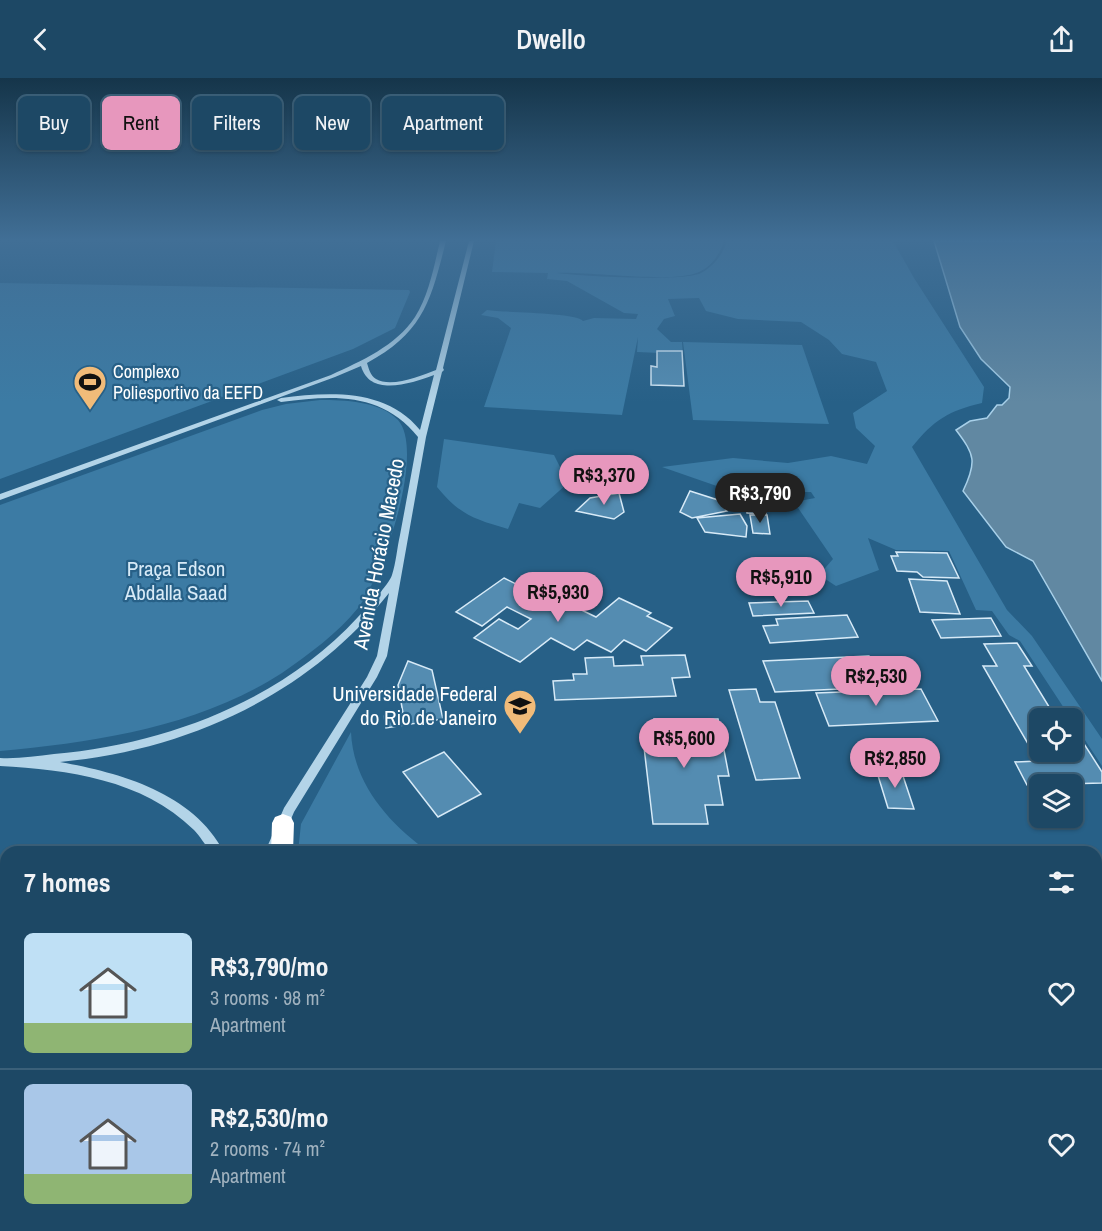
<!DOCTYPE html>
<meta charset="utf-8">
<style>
:root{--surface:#1d4865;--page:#254f6b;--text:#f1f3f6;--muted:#a0b2bf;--line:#3b6079;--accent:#e797bd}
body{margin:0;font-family:"Archivo Narrow",sans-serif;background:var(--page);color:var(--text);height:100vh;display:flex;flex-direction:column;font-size:22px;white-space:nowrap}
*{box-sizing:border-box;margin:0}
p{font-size:20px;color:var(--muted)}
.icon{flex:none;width:33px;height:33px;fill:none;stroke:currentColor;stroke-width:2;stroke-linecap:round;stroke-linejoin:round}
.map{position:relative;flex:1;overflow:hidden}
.side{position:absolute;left:0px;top:768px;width:1102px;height:386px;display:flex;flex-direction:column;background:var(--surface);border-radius:18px 18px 0 0;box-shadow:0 2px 4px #0004,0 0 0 2px var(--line)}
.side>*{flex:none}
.top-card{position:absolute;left:18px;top:18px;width:600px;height:54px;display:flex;gap:12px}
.tools{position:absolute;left:1029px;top:630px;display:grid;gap:12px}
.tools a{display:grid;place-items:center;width:54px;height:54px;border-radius:9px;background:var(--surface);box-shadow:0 2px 4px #0004,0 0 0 2px var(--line);font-size:30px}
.price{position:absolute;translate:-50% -51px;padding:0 14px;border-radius:21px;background:var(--accent);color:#111;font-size:20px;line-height:39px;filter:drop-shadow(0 2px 3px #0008)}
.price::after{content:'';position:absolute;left:50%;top:36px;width:18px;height:14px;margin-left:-9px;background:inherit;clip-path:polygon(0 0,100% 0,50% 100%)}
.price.active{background:#222;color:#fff}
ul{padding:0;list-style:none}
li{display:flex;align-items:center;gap:18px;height:150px;padding:0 24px}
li+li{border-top:2px solid var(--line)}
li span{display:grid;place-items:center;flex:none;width:168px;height:120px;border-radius:9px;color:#555}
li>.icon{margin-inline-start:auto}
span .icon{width:72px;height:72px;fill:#fffc;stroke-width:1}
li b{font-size:26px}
h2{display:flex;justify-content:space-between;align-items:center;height:72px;padding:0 24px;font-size:26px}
.tag{padding:0 21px;border-radius:9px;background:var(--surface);box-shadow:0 2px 4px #0004,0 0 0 2px var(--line);font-size:21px;line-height:54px}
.tag.active{background:var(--accent);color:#111}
header{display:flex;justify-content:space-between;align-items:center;height:78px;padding:0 24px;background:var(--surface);font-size:27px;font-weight:600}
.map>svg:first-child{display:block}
.green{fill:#3c7ba4}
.water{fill:#6188a2;stroke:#a8d0e9;stroke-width:1.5}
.building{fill:#548cb1;stroke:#d7eaf7;stroke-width:1.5}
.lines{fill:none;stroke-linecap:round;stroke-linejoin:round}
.minor{fill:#b3d4e8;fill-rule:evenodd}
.highway{fill:#fff;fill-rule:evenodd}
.labels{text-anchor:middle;stroke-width:4.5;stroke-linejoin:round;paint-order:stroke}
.far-poi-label{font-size:18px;fill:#fff;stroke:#276087;text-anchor:start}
.street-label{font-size:21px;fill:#fff;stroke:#276087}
.park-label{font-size:21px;fill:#d7eaf7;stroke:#276087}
.poi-label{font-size:21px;fill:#fff;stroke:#276087;text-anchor:end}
</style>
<header><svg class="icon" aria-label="back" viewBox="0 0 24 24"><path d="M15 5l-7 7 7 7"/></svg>Dwello<svg class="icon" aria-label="share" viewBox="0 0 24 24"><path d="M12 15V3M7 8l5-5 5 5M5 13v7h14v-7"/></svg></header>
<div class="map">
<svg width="1102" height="1153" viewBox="0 0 1102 1153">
<rect width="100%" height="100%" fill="#276087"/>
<!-- green -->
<path class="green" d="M496,163H724C721,175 711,189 699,194C674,206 589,193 556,195C580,198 682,204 701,195C714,188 723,176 727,163H893L914,200L984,309L982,325C948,333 934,342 912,369L1007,532L1032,558L1102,661V688L1020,563L1009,557L992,533L976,532L949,473L896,472L868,460L879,492L836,508L819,497L833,481L794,424L815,420L811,414H734L662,389L733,380L788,385L831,378L867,386L875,368L856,350L853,335L887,313L876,284L842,276L829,262L801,244L738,241L706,233L699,220L668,221L675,238L664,241L657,251L671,264H682L683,276L637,274L638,259L622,337L484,329L511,250L498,240L481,237L487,232C505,235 576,234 583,243L594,240L636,241L638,236L624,235L567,203L547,201L548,195L492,194Z
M0,205L409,212L410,214L395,250L353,271L0,401Z
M683,264L802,267L829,346L693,342Z
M320,322C344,322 380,323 398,342C426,374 382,500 358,530C338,555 308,577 282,595C198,649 97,664 0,673V427L262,332L286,326Z
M444,361L554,377L568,405L540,430L519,425L508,451C474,441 460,437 437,409Z
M351,654C353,705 389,746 429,774H298L301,746Z"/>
<!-- water -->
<path class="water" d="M934,163H1102V603L1033,483L1006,469L963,413C977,384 975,377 956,352L970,343L987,340L997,327H1002L1009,320L1010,309L981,281L960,249Z"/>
<!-- building -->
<path class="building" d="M657,273H682L684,308L651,307V288L657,289Z
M690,413L718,422L727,433L692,440L680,434Z
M619,415L624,434L614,441L576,433L590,420Z
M746,420L764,421L766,436L747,435Z
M740,436L747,448L746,459L705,454L697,440Z
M750,437H767L770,456L753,455Z
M896,474L947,475L959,500L923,499L917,494L897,493L891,478H898Z
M504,500L540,518L534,523L550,530L561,522L596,539L619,520L651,535L647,538L672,550L646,573L624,562L611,574L587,562L574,572L551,560L520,584L474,560L499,541L518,551L531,541L507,529L482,548L456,534Z
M909,501L947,503L960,536L920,534Z
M808,523L814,535L753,538L749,525Z
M847,537L858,559L770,565L763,548L778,547L776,541Z
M991,540L1001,558L941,560L932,542Z
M1017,565L1032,588H1024L1054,637H1066L1068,640H1040V674H1072V647L1102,694V705L1027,707L1015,684L1038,683L983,588H997L984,566Z
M685,577L690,599L672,600L676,618L555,622L553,603L574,602L573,596H587L585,580L613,579L614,588L643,587L641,578Z
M869,578L884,609L775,614L763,583Z
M408,583L432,592L443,641L386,650L384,638L403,635L398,607Z
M756,611L760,624H775L800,700L756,702L729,612Z
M921,611L938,643L829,648L816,615Z
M654,641H718L729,698H718L723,727H705L708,746H653L642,652H655Z
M444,674L481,716L438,739L403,694Z
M876,691L901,692L914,731L888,730Z"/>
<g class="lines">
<!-- minor -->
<path class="minor" d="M440,163H446C431,222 424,254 367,285C369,291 370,297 376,301C391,310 421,298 436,292L469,163H474L443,290L444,292L442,294L426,359L387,578L377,599L294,734L277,774H265L284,730L367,599L377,578L389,515C308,617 188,672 60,684C121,695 193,715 224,774H211C205,767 200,758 194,752C142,701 68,692 0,688V680C18,681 36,678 54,676C166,666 281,623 358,539C366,530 389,507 392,497C396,485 397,470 400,457C406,425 412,392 418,359C382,314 334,317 281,324L277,322L281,320C329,314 386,310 420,352L434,297C412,305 370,320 361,288L335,299L0,422V416L331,297C361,283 396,268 415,239C429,217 434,188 440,163Z"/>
<!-- highway -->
<path class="highway" d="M283,736L291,739L294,745L293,774H271L272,745L275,739Z
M1102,823V844L1096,846V825Z
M1102,868V891L1096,893V870Z
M1096,939H1102V963H1096Z
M38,1148H71L69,1153H36Z
M559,1148H593L591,1153H557Z
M666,1148H700L698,1153H664Z
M798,1148H861L859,1153H796Z"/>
</g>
<!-- sky -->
<linearGradient id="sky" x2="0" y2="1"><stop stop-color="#15354a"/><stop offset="0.5" stop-color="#416f96"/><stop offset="1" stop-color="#416f96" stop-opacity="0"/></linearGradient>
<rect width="1102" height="324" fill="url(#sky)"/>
<!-- icons -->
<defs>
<g id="stadium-pin" transform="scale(1.725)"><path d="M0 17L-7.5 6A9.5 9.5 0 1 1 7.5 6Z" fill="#f1bb79" stroke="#276087"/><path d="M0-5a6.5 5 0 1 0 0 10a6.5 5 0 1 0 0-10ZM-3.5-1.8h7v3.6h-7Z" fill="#111"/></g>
<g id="university-pin" transform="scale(1.725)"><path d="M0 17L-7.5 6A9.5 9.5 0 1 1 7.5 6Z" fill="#f1bb79" stroke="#276087"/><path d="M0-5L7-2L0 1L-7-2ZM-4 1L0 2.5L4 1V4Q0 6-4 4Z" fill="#111"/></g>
</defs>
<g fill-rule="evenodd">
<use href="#stadium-pin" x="90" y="304"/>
<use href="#university-pin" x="520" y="628"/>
</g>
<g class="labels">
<!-- far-poi labels -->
<g class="far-poi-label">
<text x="113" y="300">Complexo<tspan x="113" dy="21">Poliesportivo da EEFD</tspan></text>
</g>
<!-- street labels -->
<g class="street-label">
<text transform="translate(379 476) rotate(-79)" y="7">Avenida Horácio Macedo</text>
</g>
<!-- park labels -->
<g class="park-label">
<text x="176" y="498">Praça Edson<tspan x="176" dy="24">Abdalla Saad</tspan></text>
</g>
<!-- poi labels -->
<g class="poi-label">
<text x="497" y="623">Universidade Federal<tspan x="497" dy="24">do Rio de Janeiro</tspan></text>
</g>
</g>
</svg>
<div class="tools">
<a><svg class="icon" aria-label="locate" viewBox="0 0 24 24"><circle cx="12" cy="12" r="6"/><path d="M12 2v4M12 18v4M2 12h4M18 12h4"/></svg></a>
<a><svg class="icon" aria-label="layers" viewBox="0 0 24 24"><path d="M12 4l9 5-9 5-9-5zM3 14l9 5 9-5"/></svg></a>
</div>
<b class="price" style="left:604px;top:428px">R$3,370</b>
<b class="price active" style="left:760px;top:446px">R$3,790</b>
<b class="price" style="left:781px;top:530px">R$5,910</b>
<b class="price" style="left:558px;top:545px">R$5,930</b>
<b class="price" style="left:876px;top:629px">R$2,530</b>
<b class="price" style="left:684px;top:691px">R$5,600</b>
<b class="price" style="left:895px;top:711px">R$2,850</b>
<div class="top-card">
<a class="tag">Buy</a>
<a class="tag active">Rent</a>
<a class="tag">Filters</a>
<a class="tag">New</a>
<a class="tag">Apartment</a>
</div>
<section class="side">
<h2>7 homes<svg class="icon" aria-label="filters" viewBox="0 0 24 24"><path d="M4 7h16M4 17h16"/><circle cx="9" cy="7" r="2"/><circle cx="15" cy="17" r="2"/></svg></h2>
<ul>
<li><span style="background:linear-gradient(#bfe0f5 75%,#8fb573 0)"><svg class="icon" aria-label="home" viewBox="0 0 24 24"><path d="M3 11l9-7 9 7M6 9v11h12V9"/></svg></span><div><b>R$3,790/mo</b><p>3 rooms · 98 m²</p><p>Apartment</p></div><svg class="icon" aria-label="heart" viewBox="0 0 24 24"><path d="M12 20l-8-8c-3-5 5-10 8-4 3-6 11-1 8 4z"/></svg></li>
<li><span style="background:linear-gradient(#a9c7e8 75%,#8fb573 0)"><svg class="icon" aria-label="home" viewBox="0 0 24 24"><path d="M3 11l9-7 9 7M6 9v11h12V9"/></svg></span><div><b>R$2,530/mo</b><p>2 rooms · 74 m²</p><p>Apartment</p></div><svg class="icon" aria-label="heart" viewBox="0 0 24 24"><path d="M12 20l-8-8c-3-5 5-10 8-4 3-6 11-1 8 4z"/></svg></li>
</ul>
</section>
</div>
